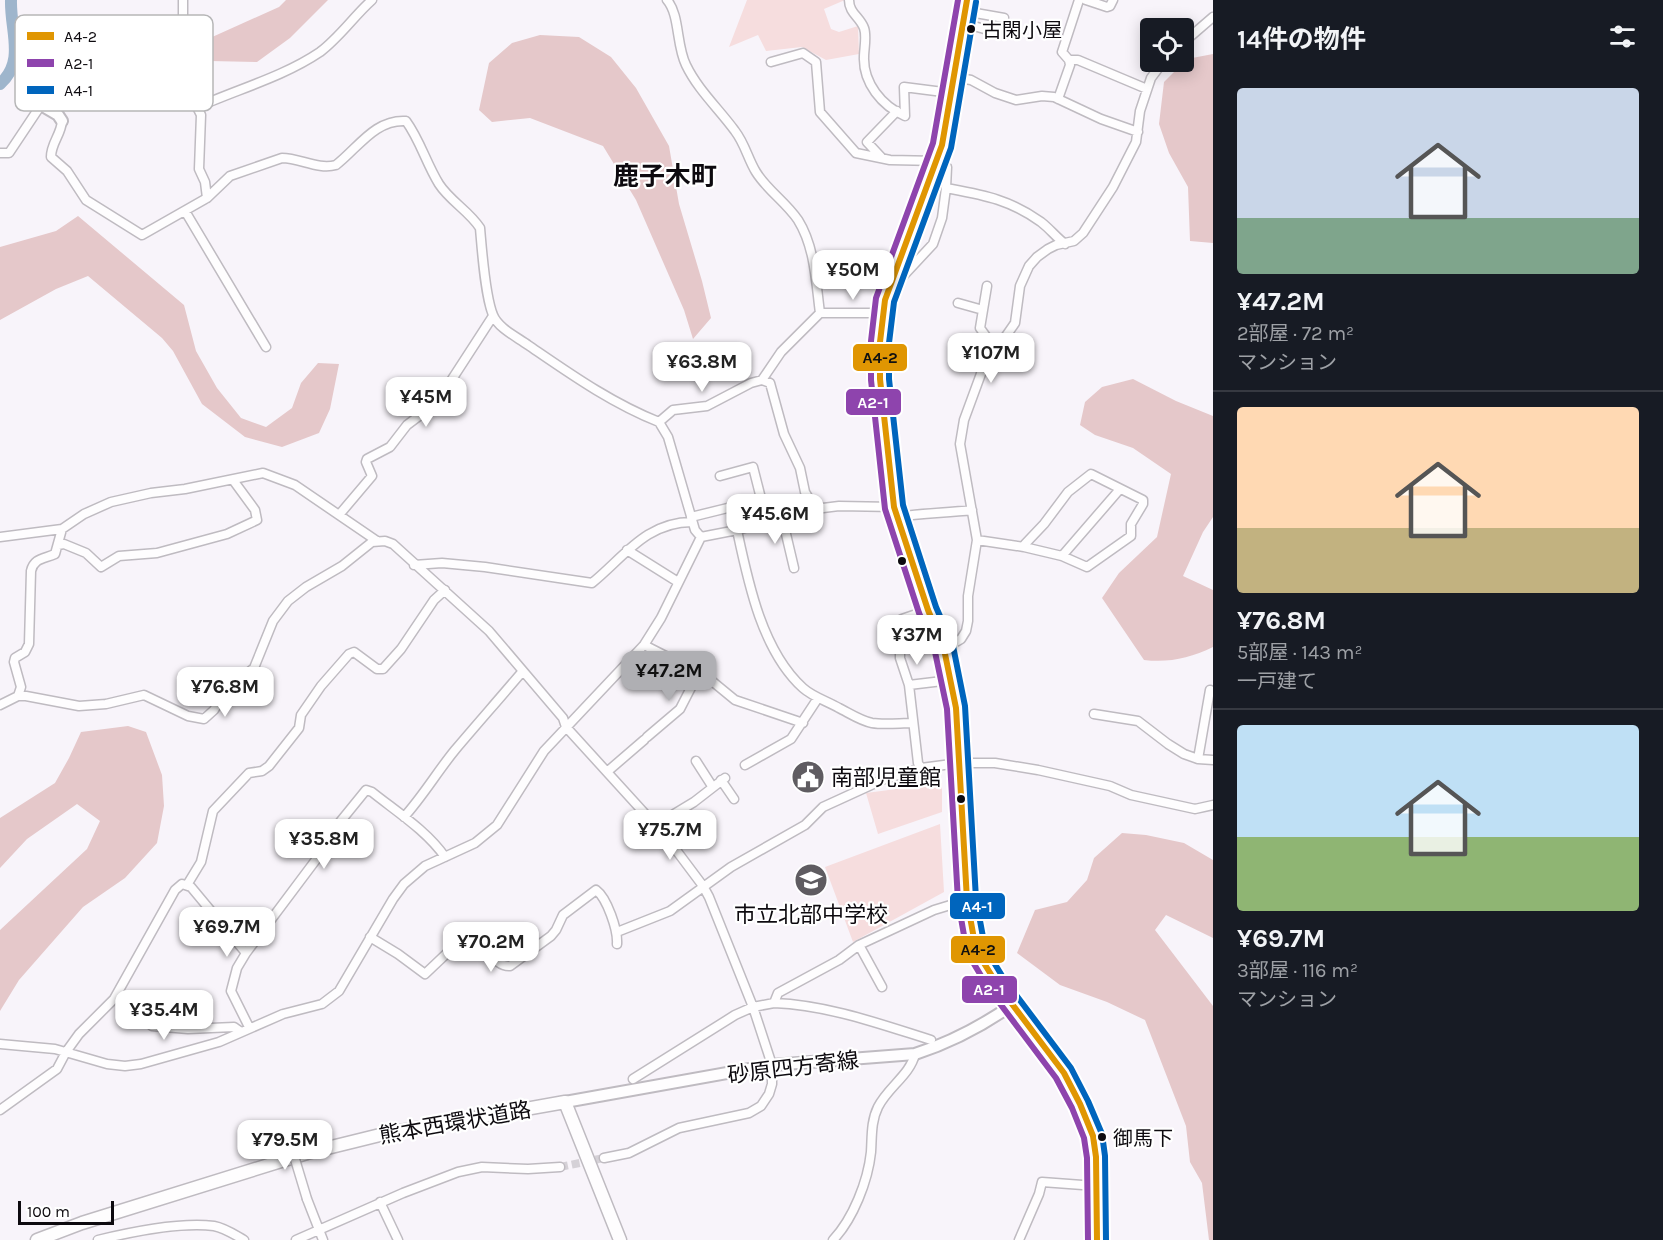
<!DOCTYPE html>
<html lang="ja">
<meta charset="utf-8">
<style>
:root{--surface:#171b24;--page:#242831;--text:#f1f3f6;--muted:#9ea1a6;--line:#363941;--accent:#afafb3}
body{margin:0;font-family:Karla,"Noto Sans JP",sans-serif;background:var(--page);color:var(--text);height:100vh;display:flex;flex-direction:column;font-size:22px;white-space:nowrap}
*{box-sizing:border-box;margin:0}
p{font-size:20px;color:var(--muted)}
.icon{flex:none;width:33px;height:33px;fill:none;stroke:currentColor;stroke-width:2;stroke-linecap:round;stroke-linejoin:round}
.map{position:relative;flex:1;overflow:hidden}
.panel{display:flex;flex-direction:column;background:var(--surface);width:450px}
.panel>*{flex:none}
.controls{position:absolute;left:1140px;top:18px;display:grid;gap:12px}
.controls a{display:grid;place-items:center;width:54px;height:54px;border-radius:6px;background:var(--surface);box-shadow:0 3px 15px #0003;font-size:30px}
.scale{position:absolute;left:18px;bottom:15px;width:96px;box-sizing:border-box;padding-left:6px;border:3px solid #0d0a0f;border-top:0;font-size:16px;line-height:21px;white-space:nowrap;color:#0d0a0f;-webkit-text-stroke:4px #fff;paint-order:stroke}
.price{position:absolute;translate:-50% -51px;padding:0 14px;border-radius:12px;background:#fff;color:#222;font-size:20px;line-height:39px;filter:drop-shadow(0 2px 3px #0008)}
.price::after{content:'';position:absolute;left:50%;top:36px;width:18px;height:14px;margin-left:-9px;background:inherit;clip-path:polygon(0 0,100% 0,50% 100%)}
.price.current{background:var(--accent);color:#111}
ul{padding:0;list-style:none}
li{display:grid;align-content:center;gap:12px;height:318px;padding:0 24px}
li+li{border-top:2px solid var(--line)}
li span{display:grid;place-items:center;height:186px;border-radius:6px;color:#555}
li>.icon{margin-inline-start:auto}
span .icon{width:108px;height:108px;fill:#fffc;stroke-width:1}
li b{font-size:26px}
h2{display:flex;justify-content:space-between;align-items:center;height:72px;padding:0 24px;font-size:26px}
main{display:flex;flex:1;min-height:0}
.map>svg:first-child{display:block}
.green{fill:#f6ddde}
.forest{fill:#e5c8ca}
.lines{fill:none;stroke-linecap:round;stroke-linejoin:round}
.river{stroke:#9eb5cc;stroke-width:12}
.minor-tunnel{stroke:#d5d1d7;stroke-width:8;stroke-dasharray:8 4;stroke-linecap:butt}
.minor-casing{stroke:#bfbbc1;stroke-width:11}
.major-casing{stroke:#bfbbc1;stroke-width:14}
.highway-casing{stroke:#bfbbc1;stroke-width:15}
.minor{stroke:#fefdfe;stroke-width:8}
.major{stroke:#fefdfe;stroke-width:10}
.highway{stroke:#fefdfe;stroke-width:12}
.minor-bridge-casing{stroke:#bfbbc1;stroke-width:11;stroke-linecap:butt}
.minor-bridge{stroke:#fefdfe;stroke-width:8}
.bus-1-casing{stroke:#fff;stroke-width:10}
.bus-2-casing{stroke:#fff;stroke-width:10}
.bus-3-casing{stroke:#fff;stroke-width:10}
.bus-1{stroke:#e09602;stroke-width:6}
.bus-2{stroke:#8e44ad;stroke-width:6}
.bus-3{stroke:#0065bd;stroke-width:6}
.bus-dot{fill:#0d0a0f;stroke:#fff;stroke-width:2}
.labels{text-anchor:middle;stroke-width:4.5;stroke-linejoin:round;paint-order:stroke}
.bus-label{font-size:20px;fill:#0d0a0f;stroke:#fff;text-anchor:start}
.poi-label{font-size:22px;fill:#0d0a0f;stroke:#fff;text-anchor:start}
.street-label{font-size:22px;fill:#0d0a0f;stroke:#fff}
.quarter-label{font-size:26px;font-weight:bold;fill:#0d0a0f;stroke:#fff}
.key{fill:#fff;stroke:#b6b6b7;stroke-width:1.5}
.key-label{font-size:16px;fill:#0d0a0f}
.line-badge{stroke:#fff;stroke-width:2}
.badge-label{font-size:16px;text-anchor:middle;font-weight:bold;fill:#fff}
.pale-badge-label{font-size:16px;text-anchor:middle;font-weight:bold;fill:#111}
</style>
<main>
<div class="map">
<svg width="1213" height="1240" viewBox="0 0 1213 1240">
<rect width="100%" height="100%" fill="#f8f4fa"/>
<!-- green -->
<path class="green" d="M747,0H845L824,9L831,29L839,32L858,26L859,54L826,60L802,47L766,51L758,35L729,47Z
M942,783V812L878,834L866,793Z
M940,824L944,892L853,942L825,867Z"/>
<!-- forest -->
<path class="forest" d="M286,0H328L290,38L257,62L210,61V38L279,7Z
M540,35L579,37L611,57L636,88L669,146L679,204L702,281L711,318L693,339L684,310L636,200L603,146L530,118L492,122L479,110L489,63L512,43Z
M1213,54V243L1190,241L1188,187L1169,153L1159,124L1164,82L1187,59Z
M78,216L184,305L196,351L217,388L241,418L266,427L292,408L301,383L318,363L339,364L330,409L319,433L282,447L245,437L202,404L173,351L162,338L88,276L56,289L0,320V247L56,231Z
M1133,379L1176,401L1213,416V517L1203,532L1183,576L1213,590V647C1190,658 1169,663 1144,660L1102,598L1119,573L1157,537L1171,474L1133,448L1095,435L1080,425L1085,402L1102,387Z
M128,726L146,732L162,775L164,806L157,843L125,878L83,907L19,980L0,1011V930L87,849L100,821L77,804L27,839L0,868V818L55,783L69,758L81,732Z
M1122,833L1146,835L1184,843L1213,860V938L1166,915L1155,930L1213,1006V1240H1209L1202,1183L1190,1162L1186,1126L1145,1020L1107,1002L1060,985L1017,953L1035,910L1067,902L1087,880L1094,858Z"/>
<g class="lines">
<!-- river -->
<path class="river" d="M0,84C26,61 10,31 11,0"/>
<!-- minor-tunnel -->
<path class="minor-tunnel" d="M560,1167L604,1158"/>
<!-- minor casing -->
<g class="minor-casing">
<path id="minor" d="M183,0V33L171,76L193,99L201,115L199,169L205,182L207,198
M667,0C680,15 676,45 686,65C698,90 719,109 735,131C745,144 748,159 756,172C767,190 786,202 798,220C815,247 816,283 820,313L781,352L762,380
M849,0C849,13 860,17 864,28C867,36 864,49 864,57C863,83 882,106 905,116L904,87L951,93
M1086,0L1107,7L1110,6L1113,0
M964,11L1004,18
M963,23L995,32
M1184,42L1213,17
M1069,60H1078L1147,89
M771,62L803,53L816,62L820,112L856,153L890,160L938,161L947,167L946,188C983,195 1009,199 1041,222C1050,229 1056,237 1065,244
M954,77L971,80L995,93L1016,100L1042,96L1054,97L1101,119L1138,132
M1058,99L1070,65L1069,60L1062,52L1063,49L1079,0
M198,107C238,89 283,77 320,52C340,37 354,16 372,0
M62,121C61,135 51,143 51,157L67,171L86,200L142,235L207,198L230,176L282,158C300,158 318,170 336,165C358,148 375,119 406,121C420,140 426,163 439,184C450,201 469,211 480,228C482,250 485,296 493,315C498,328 517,337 528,345C569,373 611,403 659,422L668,437L695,530L701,537
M0,153H9L41,105
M881,157L867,142L897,111
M185,211L266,347
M987,286L980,328L993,346
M889,287L892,288L933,244L942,218L946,188
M958,303L983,310
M820,313H883
M659,422L673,410L707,406L751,383L762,380L770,383L784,434L800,468L805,492L815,509
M1091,474L1143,500V504L1131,524V536L1087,567L1062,556L1024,547L1025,544L1044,524L1068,492Z
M720,476L753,467L767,522
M339,515L372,476L366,462L367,459L390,447L407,425L419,416L447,387L493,316
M691,517L744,504L751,526
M782,517L794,568
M897,517C922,513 947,513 972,510
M737,530C748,582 762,651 803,688C813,697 827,701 839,708C849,713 861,721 872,723C885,725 900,723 913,723
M0,537L62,529L84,514L111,502L151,493L185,489L263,473L295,485L377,541
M977,540L1024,547
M58,545L64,544L86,553L101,567L119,556L157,553L227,534L257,520L255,510L233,480
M627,550L678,582
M1062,556L1120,489
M414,565L442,563L485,567L592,583C624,557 646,522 692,522
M644,645L707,677L735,700L803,723
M944,649L961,639L966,631L968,621V596L977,540L960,444L964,420L989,352L1006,336L1015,323L1020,286L1029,266L1037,257L1048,249L1056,245L1074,241L1083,233L1113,187L1136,142L1140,111L1151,78L1163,62
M909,685L951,680
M1210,690L1198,759L1213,760
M18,696L21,687L14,662L15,658L25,652L29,644L31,571C34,558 44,559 55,554L62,529
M0,705L18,696H26L79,706L106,704L144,695L188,716L204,719L214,710L226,690L254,668L273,621L288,601L306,587L342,566L372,542L385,541L393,544L489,631L563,718L566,727L667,838L703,886L709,897L753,1007L772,1065V1084L769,1094L761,1106L749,1113L679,1128L629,1153L604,1158
M1094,714L1138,721L1168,744L1184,754L1198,759
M647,737L680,709L699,672
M696,761L712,786
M745,765L791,739L818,698
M921,768L918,763L909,685L900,658V622L902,619L928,610
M608,771L644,740
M721,780L734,799
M404,817C423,796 437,772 455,750C477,724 500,698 522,672
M656,825L694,802L725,778
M187,885L201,862L213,811L249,773L262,771L269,766L299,728L301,715L321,686L349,654L354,652L377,669H383L401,649L434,600L445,590
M617,932L670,911L731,867L805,825L823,807L882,780L921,768L959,763H995L1038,770L1110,786L1131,795L1195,809L1213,805
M370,937L398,954L425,974L464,937C484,936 491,967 510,966L551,936L556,930L563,915L596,890C607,898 618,930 617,944
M859,945L882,987
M246,953L315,861L340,822L366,790L372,792C397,812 427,831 445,857
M118,995L152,1026L188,1029L234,1027L241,1032
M774,1003C828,1005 880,1024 931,1040
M0,1044L55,1049L107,1064L125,1066L141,1064L219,1042L283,1014L322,1004L339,991L393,899L404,884L425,866L475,843L497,825L544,751L644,645L661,618L701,537L737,530L815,509L839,506L894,507
M633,1079L735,1015L753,1007L774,1003L778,993L839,960L859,945L934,910L967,900
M0,1110L57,1069L66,1052L79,1034L114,999L175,890L182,884L191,887L246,953L237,968L231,991L249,1027
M307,1199L323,1240
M380,1202L398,1240
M98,1240C131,1232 181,1222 214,1226C225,1228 235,1235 244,1240
M296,1240L403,1193L458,1172L482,1167L528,1169L560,1167
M833,1240C853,1219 868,1181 871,1152C872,1136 871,1121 878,1107C888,1087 910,1075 915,1054
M1019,1240L1039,1194L1042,1182L1096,1186"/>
</g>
<!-- major casing -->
<g class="major-casing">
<path id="major" d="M41,105L58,115L62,121
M565,1102L772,1065L915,1054C949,1043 982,1026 1012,1005"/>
</g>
<!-- highway casing -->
<g class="highway-casing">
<path id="highway" d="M967,0L942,145L935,168L889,287L885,300L880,342V379L894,507L928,610L944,649L956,708L967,900L974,939L982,960L997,984L1064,1073L1080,1104L1093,1136L1096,1157L1097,1240
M37,1240L82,1223L307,1153L384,1134L565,1102L620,1240"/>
</g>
<!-- minor -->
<use href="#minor" class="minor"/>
<!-- major -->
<use href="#major" class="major"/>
<!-- highway -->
<use href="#highway" class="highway"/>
<!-- minor-bridge casing -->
<g class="minor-bridge-casing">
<path id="minor-bridge" d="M288,1136L307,1199"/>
</g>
<!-- minor-bridge -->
<use href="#minor-bridge" class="minor-bridge"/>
<!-- bus-1 casing -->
<g class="bus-1-casing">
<path id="bus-1" d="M967,0L942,145L885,300L880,342V379L894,507L928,610L944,649L956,708L967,900L974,939L982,960L997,984L1064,1073L1080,1104L1093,1136L1096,1157L1097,1240"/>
</g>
<!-- bus-2 casing -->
<g class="bus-2-casing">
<path id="bus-2" d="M958,0L933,143L876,298L871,341V380L885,509L919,613L935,652L947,709L958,901L965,941L974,964L989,989L1056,1078L1072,1108L1084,1138L1087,1158L1088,1240"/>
</g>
<!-- bus-3 casing -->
<g class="bus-3-casing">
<path id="bus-3" d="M976,2L951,148L894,302L889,343V379L903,505L936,607L953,646L965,706L976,899L983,937L990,956L1004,979L1071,1068L1088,1101L1102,1134L1105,1156L1106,1240"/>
</g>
<!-- bus-1 -->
<use href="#bus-1" class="bus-1"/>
<!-- bus-2 -->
<use href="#bus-2" class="bus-2"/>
<!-- bus-3 -->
<use href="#bus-3" class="bus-3"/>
</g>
<!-- icons -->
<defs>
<g id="civic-disc" transform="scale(1.725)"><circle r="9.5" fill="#5f5c61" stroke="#fff"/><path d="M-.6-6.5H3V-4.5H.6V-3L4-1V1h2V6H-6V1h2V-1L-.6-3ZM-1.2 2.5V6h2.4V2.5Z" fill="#fff"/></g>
<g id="school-disc" transform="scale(1.725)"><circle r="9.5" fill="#5f5c61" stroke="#fff"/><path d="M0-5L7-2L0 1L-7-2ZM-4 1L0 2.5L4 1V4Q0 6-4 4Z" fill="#fff"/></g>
</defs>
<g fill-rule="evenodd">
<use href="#civic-disc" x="808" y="777"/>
<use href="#school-disc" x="811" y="880"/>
</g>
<!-- markers -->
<g class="bus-dot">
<circle cx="971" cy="29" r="5"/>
<circle cx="902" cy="561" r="5"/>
<circle cx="961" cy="799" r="5"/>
<circle cx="1102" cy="1137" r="5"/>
</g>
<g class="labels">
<!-- bus labels -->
<g class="bus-label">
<text x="982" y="37">古閑小屋</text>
<text x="1113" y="1145">御馬下</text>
</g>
<!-- poi labels -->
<g class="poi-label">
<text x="831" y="785">南部児童館</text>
<text x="811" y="922" text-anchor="middle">市立北部中学校</text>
</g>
<!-- street labels -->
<g class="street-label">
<text transform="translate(793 1067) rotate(-7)" y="8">砂原四方寄線</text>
<text transform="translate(455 1122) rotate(-10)" y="8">熊本西環状道路</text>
</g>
<!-- quarter labels -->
<g class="quarter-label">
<text x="665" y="185">鹿子木町</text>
</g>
</g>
<!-- legend -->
<rect x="15" y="15" width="198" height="96" rx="9" class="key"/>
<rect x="27" y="32" width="27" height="8" fill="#e09602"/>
<rect x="27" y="59" width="27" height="8" fill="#8e44ad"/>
<rect x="27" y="86" width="27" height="8" fill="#0065bd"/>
<g class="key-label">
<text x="64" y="42">A4-2</text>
<text x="64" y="69">A2-1</text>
<text x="64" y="96">A4-1</text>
</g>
<g class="line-badge">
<rect x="852" y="343" width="56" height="29" rx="6" fill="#e09602"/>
<rect x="845" y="388" width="57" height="28" rx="6" fill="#8e44ad"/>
<rect x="949" y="892" width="57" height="28" rx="6" fill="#0065bd"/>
<rect x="950" y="935" width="56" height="29" rx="6" fill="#e09602"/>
<rect x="961" y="975" width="57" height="29" rx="6" fill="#8e44ad"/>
</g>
<g class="badge-label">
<text x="873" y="408">A2-1</text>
<text x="977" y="912">A4-1</text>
<text x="989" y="995">A2-1</text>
</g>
<g class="pale-badge-label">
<text x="880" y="363">A4-2</text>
<text x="978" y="955">A4-2</text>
</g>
</svg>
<div class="controls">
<a><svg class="icon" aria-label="locate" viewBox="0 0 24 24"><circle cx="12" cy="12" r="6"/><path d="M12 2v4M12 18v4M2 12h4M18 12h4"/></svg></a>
</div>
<div class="scale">100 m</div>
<b class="price" style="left:853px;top:301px">¥50M</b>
<b class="price" style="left:991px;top:384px">¥107M</b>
<b class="price" style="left:702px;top:393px">¥63.8M</b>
<b class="price" style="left:426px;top:428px">¥45M</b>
<b class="price" style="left:775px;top:545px">¥45.6M</b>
<b class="price" style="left:917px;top:666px">¥37M</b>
<b class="price current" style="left:669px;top:702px">¥47.2M</b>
<b class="price" style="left:225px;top:718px">¥76.8M</b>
<b class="price" style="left:670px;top:861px">¥75.7M</b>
<b class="price" style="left:324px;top:870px">¥35.8M</b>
<b class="price" style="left:227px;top:958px">¥69.7M</b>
<b class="price" style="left:491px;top:973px">¥70.2M</b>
<b class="price" style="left:164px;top:1041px">¥35.4M</b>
<b class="price" style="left:285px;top:1171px">¥79.5M</b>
</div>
<section class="panel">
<h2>14件の物件<svg class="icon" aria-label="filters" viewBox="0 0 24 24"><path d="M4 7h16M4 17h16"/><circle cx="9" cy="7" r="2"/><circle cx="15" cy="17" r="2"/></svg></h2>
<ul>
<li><span style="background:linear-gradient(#c9d6e8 70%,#7fa58c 0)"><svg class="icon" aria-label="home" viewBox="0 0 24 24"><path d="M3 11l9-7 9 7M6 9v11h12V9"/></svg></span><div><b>¥47.2M</b><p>2部屋 · 72 m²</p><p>マンション</p></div></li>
<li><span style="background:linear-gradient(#ffd9b3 65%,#c2b280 0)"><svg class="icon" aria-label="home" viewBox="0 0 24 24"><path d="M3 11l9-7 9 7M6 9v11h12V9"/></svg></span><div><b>¥76.8M</b><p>5部屋 · 143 m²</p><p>一戸建て</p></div></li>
<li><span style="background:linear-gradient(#bfe0f5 60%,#8fb573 0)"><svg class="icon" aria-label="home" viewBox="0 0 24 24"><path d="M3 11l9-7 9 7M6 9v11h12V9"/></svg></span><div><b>¥69.7M</b><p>3部屋 · 116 m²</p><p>マンション</p></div></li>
</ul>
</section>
</main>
